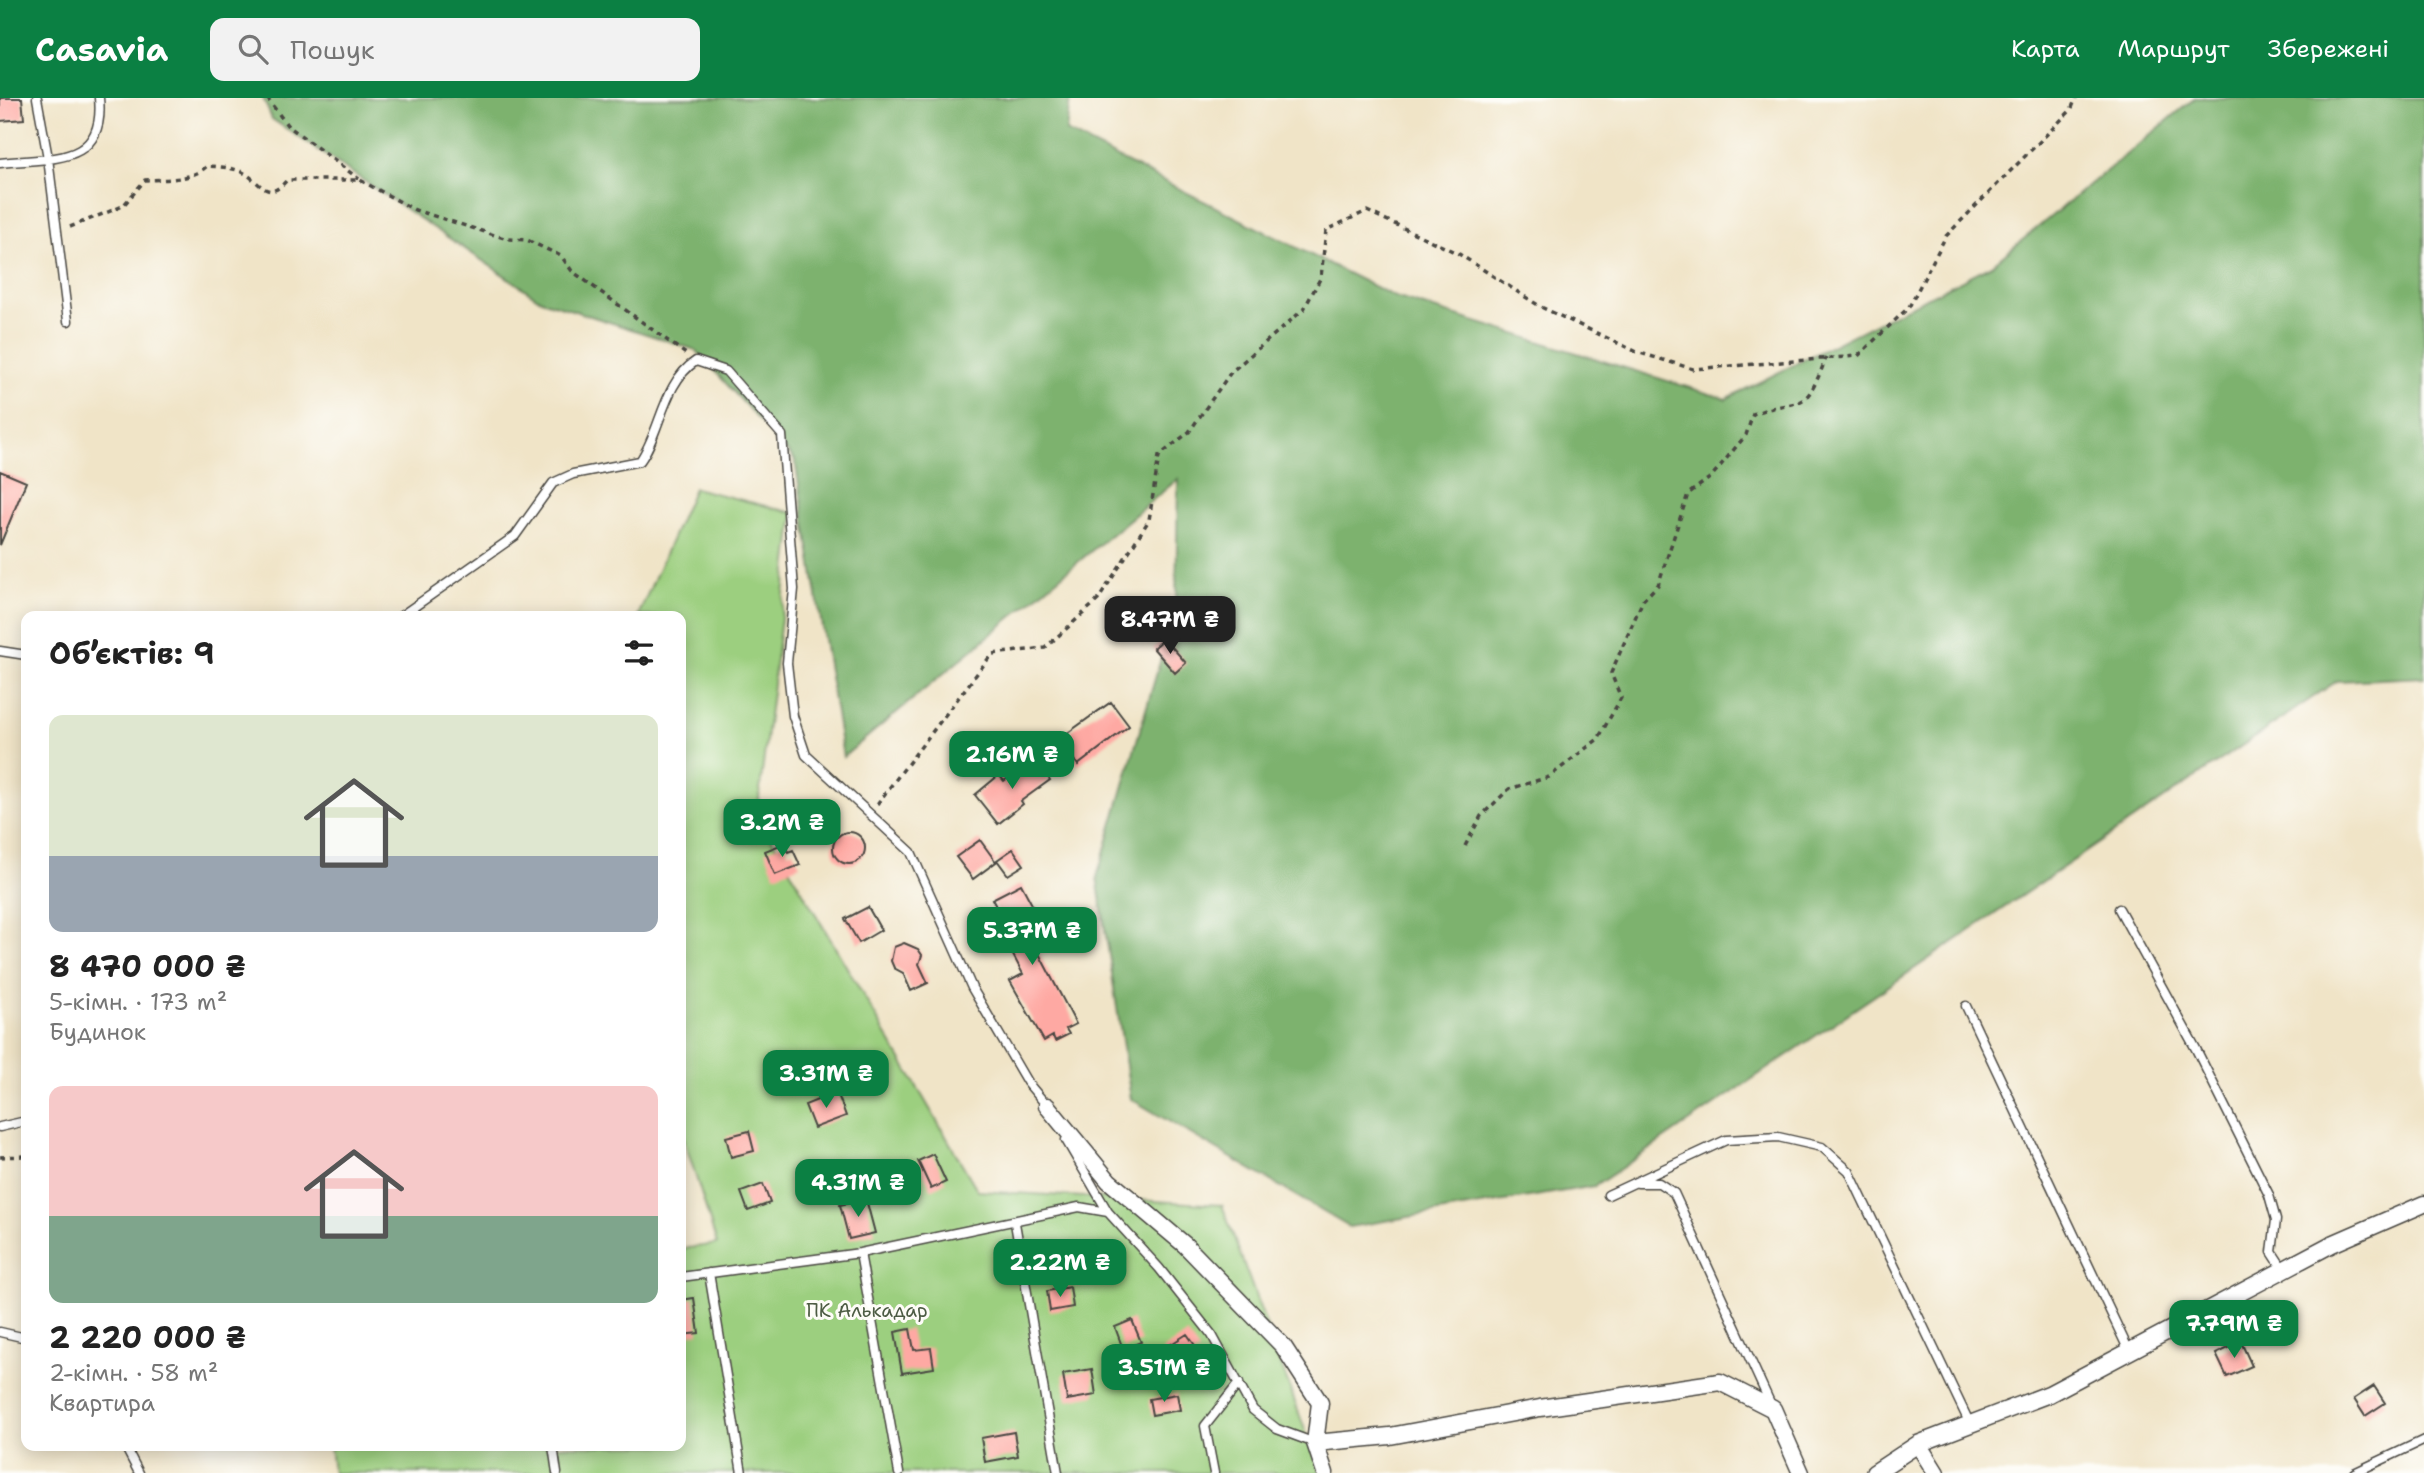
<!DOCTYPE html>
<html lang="uk">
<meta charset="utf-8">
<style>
:root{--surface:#fff;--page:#f2f2f2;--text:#222;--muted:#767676;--accent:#0b8043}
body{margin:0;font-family:"Shantell Sans",sans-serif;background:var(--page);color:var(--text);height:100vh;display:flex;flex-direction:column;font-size:26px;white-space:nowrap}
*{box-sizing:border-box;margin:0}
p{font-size:23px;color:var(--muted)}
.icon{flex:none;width:38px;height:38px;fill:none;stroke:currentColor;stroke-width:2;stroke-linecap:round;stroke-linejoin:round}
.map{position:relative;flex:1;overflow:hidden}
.details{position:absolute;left:21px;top:513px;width:665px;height:840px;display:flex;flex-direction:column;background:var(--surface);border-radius:14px;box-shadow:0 4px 18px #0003}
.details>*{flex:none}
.price{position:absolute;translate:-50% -60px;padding:0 16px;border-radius:14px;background:var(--accent);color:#fff;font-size:23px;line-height:46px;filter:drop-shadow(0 2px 4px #0008)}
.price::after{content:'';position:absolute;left:50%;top:42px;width:21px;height:16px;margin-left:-10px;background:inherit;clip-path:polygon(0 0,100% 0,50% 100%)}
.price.selected{background:#222;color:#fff}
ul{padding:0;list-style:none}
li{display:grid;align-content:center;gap:14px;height:371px;padding:0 28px}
li span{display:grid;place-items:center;height:217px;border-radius:14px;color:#555}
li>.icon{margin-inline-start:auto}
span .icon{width:126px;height:126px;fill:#fffc;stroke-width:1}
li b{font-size:30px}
h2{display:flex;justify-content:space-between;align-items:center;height:84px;padding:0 28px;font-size:30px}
header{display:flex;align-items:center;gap:42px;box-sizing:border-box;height:98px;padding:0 35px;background:var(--accent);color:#fff}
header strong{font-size:33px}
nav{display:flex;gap:38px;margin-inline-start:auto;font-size:24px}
.search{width:490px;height:63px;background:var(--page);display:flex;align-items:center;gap:18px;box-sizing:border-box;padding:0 24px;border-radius:14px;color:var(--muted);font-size:26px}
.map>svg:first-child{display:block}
.green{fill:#9ccf7f;stroke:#647d55;stroke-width:2}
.forest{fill:#7db26e;stroke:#546e4c;stroke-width:2}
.building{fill:#fea9a3}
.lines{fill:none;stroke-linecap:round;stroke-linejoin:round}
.service-casing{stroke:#494742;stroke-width:11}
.minor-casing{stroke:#494742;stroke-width:19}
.path{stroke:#494742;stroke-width:3.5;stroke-dasharray:5 5;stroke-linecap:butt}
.service{stroke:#fff;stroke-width:8}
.minor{stroke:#fff;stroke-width:16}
.labels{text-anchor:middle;stroke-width:6;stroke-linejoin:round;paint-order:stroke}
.park-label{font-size:19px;fill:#4d5c44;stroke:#fdfcf7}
</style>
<header>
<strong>Casavia</strong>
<div class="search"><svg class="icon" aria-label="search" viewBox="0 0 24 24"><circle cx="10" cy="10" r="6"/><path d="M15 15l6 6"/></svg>Пошук</div>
<nav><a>Карта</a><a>Маршрут</a><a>Збережені</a></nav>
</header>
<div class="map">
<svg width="2424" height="1375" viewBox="0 0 2424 1375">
<rect width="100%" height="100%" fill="#fdfcf7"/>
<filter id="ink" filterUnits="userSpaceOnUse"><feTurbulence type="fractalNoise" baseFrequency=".0143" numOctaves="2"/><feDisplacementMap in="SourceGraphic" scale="14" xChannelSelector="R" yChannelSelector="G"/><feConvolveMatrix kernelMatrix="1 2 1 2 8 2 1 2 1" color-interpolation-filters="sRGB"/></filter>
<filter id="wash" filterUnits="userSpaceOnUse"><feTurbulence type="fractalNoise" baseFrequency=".00686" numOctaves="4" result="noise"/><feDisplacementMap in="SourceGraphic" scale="28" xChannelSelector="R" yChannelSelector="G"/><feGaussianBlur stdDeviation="1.57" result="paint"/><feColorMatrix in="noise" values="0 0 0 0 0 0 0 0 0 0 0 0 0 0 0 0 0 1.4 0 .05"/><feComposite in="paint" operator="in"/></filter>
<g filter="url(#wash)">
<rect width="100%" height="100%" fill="#f0e4c7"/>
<!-- green -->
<path class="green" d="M694,390L794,415L757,716L978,1093L1222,1107L1321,1375H333L330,1348H681V1151L717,1146L681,1031V518H638Z"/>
<!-- forest -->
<path class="forest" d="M263,0H1070L1066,34L1395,199L1726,301L1992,167L2195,0H2424V579L2337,583L1595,1088L1349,1129L1131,1001L1097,779L1176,509L1178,381L843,659L795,362L696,252L541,202L272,21Z"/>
<g id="blocks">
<!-- building -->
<path class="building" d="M0,0H22L24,21L0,23Z
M0,373L26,384L0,447Z
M1164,540L1186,565L1175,575L1153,550Z
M1111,604L1129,628L1078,667L1058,642Z
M1034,661L1050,682L1021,703L1023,706L998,726L975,697L999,677L1004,683Z
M833 750a16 16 0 1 1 32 0a16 16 0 1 1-32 0Z
M980,742L996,764L973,781L956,759Z
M785,745L788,754L793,752L800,767L775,777L765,753Z
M1013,751L1024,767L1008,777L997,762Z
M1021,786L1035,812L1028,816L1043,847L1036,850L1076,926L1066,931L1069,936L1055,943L1053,938L1044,943L1010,883L1023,876L1003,838L1010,835L992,801Z
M868,809L881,832L859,845L845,821Z
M904,845L918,851L922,857L919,866L928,885L911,893L903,875L894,870L891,863L894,849Z
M837,994L846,1018L814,1030L805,1007Z
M749,1033L754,1053L731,1059L726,1039Z
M933,1056L946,1084L931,1091L918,1063Z
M763,1086L770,1105L748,1113L741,1094Z
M866,1101L875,1135L849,1141L840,1107Z
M1070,1189L1073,1209L1050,1213L1047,1193Z
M694,1200L699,1235L681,1237V1202Z
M1132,1222L1141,1244L1123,1251L1115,1229Z
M910,1231L914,1252L931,1250L934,1270L902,1275L895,1234Z
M1187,1236L1199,1253L1174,1270L1162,1252Z
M2241,1244L2252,1268L2227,1279L2216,1256Z
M1092,1271L1096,1297L1067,1302L1063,1276Z
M2374,1288L2385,1305L2365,1318L2354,1301Z
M1177,1296L1180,1312L1152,1317L1149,1301Z
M1014,1334L1018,1358L985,1364L981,1340Z"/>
</g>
</g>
<g filter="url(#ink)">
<use href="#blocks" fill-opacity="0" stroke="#494742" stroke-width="2"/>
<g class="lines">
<!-- service casing -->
<g class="service-casing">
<path id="service" d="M37,0L48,60L68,223
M0,65C50,59 106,69 99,0
M401,518L515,438L553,385L573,376L640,363C661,334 663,284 696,263L726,273L782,337L794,491L787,565L793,618L806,657L911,754L972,890L1027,984L1048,1009
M0,553L26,557
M2119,811L2196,951L2269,1097L2276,1122L2272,1154L2283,1171
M1966,908L2129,1253
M0,1029L26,1023
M1066,1042L1108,1114
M1638,1085H1659L1674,1095L1772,1309
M1608,1097L1726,1042L1778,1039L1822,1049L1849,1073L1970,1326
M1015,1125L1058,1375
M860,1155L899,1375
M709,1175L742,1375
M681,1179L860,1155L1079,1109L1108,1114L1159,1170L1212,1237L1253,1312L1277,1331L1315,1345
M0,1234L26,1240
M125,1348L139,1375
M553,1348L557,1375
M1214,1375L1205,1328L1239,1285
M2354,1375L2424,1342"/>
</g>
<!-- minor casing -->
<g class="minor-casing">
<path id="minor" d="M1047,1008L1109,1083L1185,1147L1283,1248L1320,1305L1315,1345L1390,1338L1540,1310L1720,1284L1773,1311L1801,1375
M1315,1345L1325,1375
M1918,1346L1936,1375
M1874,1375L1918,1346L2049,1296L2332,1146L2424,1106"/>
</g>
<!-- path -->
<path class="path" d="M267,0L287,27L359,81
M70,129L123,108L145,82C166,81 191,83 207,68C220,69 234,69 246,76C263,87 268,104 287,82H360L415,112L507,141L527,142L561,158L572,173L686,256
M877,706L992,556L1045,550L1098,502L1149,422L1159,358L1189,334L1231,274L1304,211L1321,179L1326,132L1367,113L1459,156L1541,209L1637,254L1693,271L1858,258L1909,209L1946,138L2071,12L2076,0
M1465,748L1481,718L1509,691L1549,679L1598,641L1621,600L1611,575L1643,502L1658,487L1688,396L1711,379L1746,337L1753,316C1804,297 1803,320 1826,260
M0,1059L26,1058"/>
<!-- service -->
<use href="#service" class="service"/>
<!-- minor -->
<use href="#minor" class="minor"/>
</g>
</g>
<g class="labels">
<!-- park labels -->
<g class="park-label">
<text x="867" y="1219">ПК Алькадар</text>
</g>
</g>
</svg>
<b class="price selected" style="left:1170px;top:558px">8.47M ₴</b>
<b class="price" style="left:1012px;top:693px">2.16M ₴</b>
<b class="price" style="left:782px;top:761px">3.2M ₴</b>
<b class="price" style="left:1032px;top:869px">5.37M ₴</b>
<b class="price" style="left:826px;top:1012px">3.31M ₴</b>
<b class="price" style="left:858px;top:1121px">4.31M ₴</b>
<b class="price" style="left:1060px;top:1201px">2.22M ₴</b>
<b class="price" style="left:2234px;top:1262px">7.79M ₴</b>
<b class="price" style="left:1164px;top:1306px">3.51M ₴</b>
<section class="details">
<h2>Об’єктів: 9<svg class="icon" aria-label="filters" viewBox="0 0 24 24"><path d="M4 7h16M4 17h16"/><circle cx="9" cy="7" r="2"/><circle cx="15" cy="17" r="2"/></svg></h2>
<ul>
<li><span style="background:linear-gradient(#dfe7d0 65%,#9aa5b1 0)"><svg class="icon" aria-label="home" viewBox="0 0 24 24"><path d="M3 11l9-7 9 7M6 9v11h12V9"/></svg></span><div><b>8 470 000 ₴</b><p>5-кімн. · 173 m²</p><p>Будинок</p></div></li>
<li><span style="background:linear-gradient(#f6c9c9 60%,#7fa58c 0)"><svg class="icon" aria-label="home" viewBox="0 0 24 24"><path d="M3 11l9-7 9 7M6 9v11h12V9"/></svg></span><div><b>2 220 000 ₴</b><p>2-кімн. · 58 m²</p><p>Квартира</p></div></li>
</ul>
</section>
</div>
